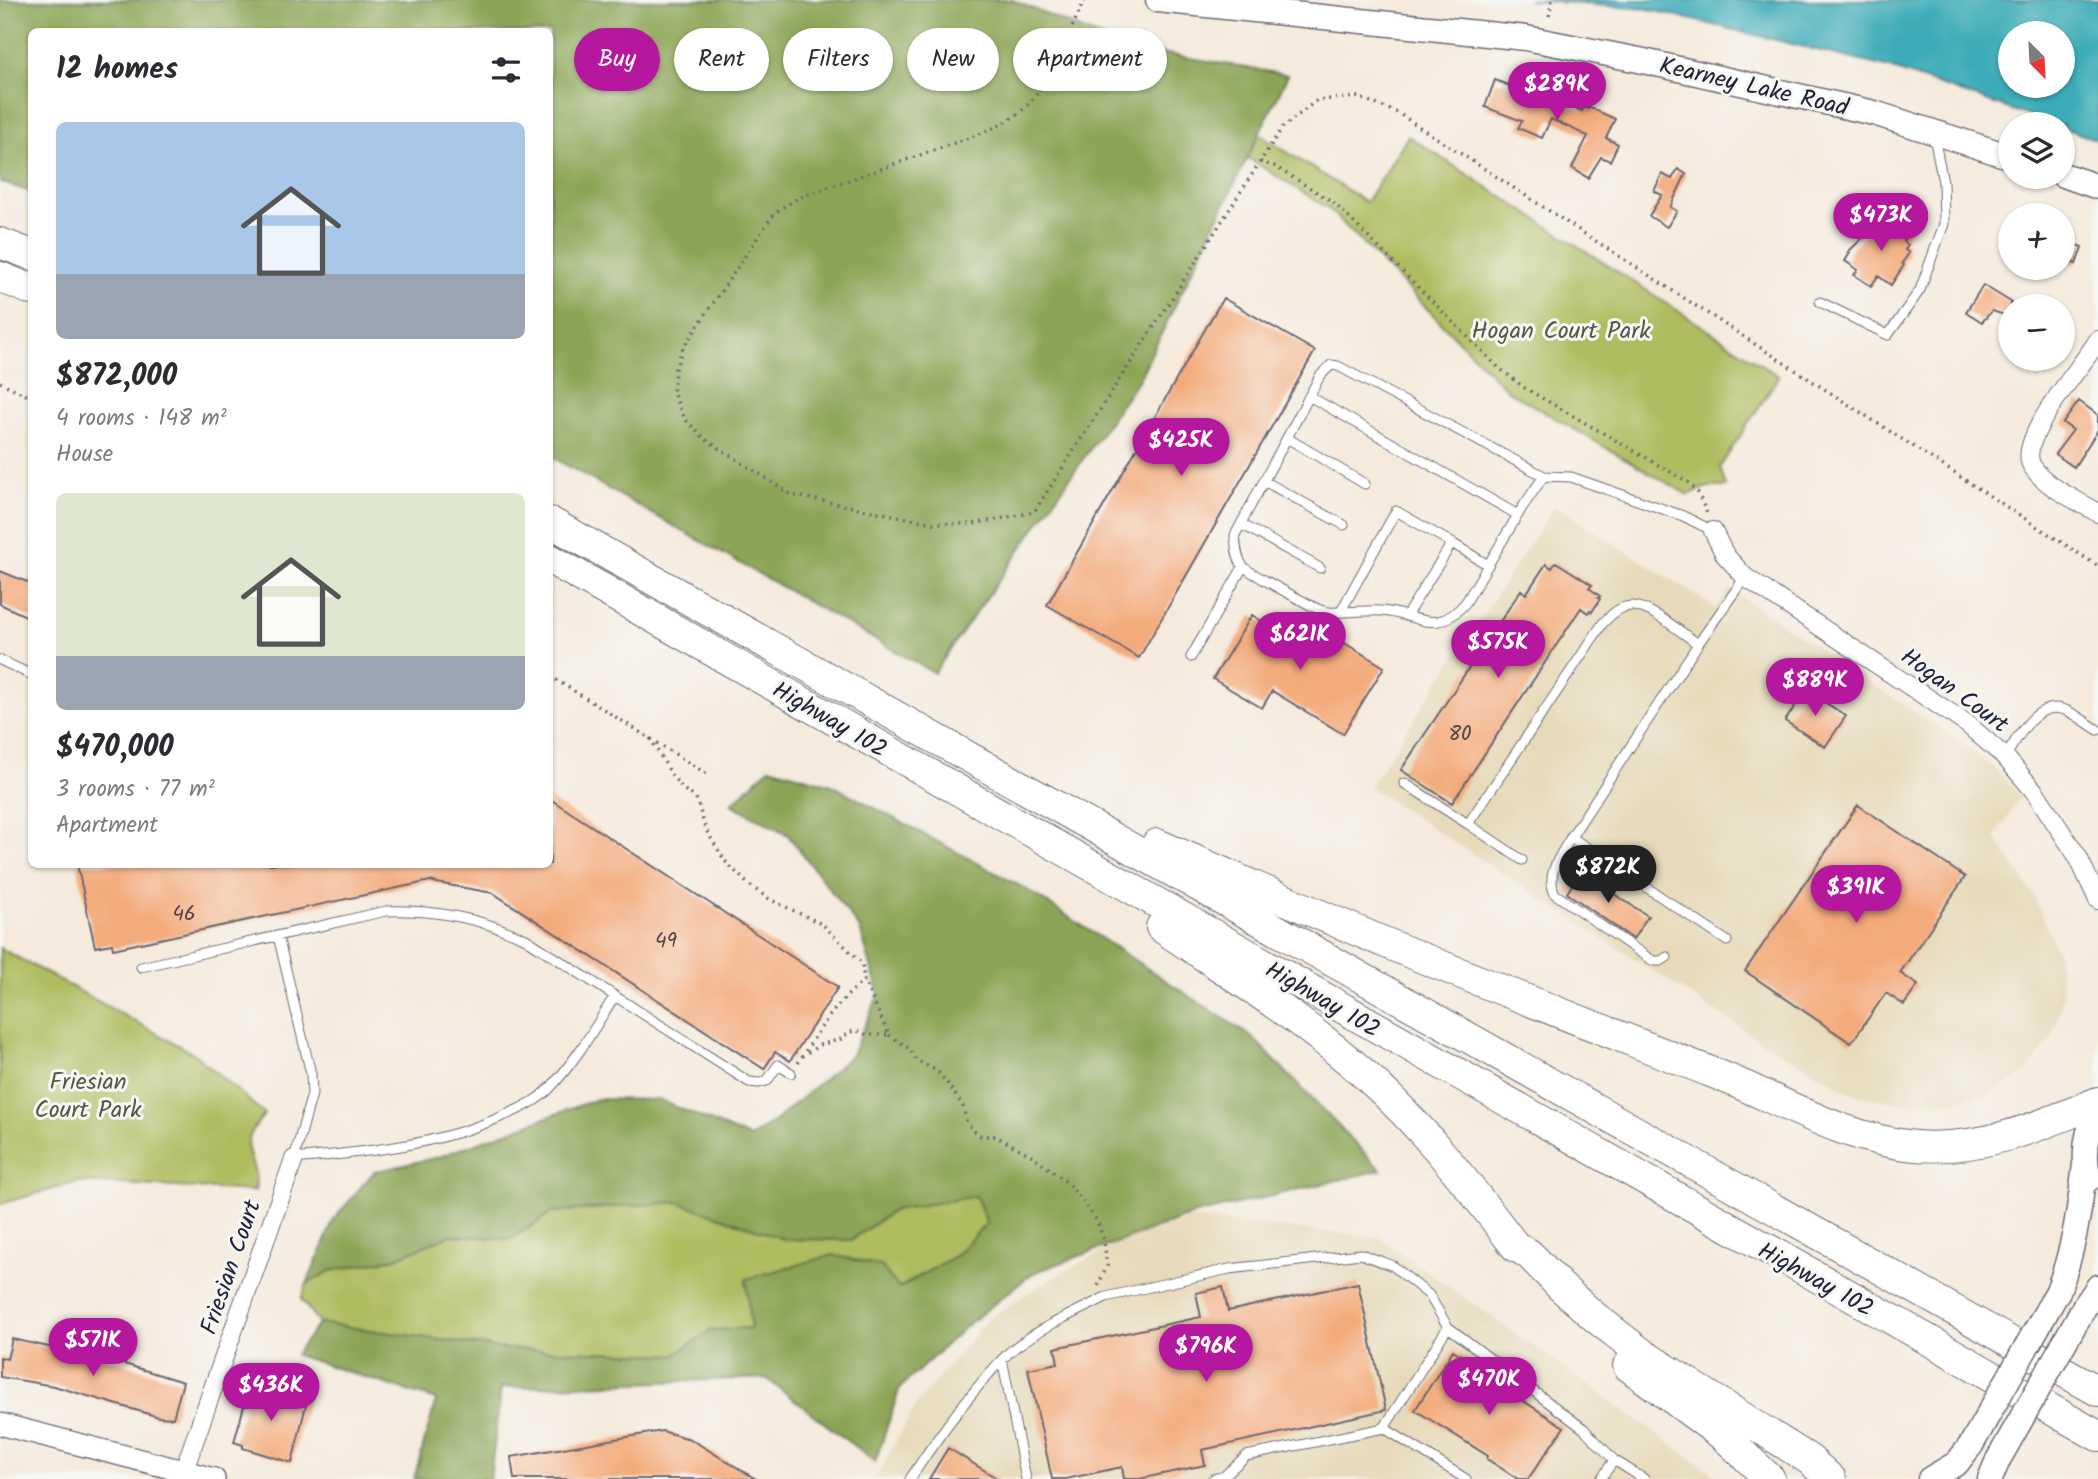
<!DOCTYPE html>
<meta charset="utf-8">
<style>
:root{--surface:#fff;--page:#f7f7f7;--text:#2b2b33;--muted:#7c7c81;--accent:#b5179e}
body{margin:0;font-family:Kalam,sans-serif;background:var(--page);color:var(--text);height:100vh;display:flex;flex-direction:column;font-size:26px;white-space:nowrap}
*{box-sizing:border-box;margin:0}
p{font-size:23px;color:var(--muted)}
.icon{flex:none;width:38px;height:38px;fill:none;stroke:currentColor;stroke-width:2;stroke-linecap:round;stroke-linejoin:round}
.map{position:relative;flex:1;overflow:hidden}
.details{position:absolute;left:28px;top:28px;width:525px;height:840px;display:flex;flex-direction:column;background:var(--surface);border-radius:10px;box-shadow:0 2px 5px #0004}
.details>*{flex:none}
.guide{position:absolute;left:574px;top:28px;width:665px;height:63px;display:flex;gap:14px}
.needle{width:46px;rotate:156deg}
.controls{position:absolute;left:1998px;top:21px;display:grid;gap:14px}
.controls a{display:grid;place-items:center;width:77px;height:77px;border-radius:50%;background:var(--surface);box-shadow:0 2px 5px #0004;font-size:35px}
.price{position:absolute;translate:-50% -60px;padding:0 16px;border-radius:24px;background:var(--accent);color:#fff;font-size:23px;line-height:46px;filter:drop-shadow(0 2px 4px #0008)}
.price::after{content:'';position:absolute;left:50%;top:42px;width:21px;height:16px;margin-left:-10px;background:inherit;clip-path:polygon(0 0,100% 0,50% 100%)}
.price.active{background:#222;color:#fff}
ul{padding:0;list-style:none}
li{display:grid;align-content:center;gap:14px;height:371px;padding:0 28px}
li span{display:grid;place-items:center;height:217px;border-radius:10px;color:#555}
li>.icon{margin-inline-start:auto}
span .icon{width:126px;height:126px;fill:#fffc;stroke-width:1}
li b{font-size:30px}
h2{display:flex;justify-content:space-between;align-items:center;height:84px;padding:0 28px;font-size:30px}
.tag{padding:0 24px;border-radius:32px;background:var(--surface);box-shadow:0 2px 5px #0004;font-size:24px;line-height:63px}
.tag.active{background:var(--accent);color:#fff}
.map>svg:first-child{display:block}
.built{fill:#e7daba}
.green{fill:#afbc5e;stroke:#686f4c;stroke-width:2}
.forest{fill:#8ba455;stroke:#566348;stroke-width:2}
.water{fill:#3bacb7;stroke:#2e6779;stroke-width:2;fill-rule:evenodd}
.building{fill:#f4ab7c}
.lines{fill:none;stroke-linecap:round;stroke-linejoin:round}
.service-casing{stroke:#6c6873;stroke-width:11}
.minor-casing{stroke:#6c6873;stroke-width:20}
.tertiary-casing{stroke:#6c6873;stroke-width:24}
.secondary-casing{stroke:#6c6873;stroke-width:27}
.motorway-casing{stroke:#6c6873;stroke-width:32}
.path{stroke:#6c6873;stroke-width:3.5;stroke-dasharray:2 5;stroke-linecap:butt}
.service{stroke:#fff;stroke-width:9}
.minor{stroke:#fff;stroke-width:18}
.tertiary{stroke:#fff;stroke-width:21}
.secondary{stroke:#fff;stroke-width:24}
.motorway{stroke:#fff;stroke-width:30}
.secondary-bridge-casing{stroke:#6c6873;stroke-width:27;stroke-linecap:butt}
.secondary-bridge{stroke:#fff;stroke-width:24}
.labels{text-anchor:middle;stroke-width:6;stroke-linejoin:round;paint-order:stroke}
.number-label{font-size:21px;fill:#56444b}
.street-label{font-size:24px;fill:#22223b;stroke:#f6f6f2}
.park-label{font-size:24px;fill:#535847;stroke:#f6f6f2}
</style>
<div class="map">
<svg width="2098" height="1479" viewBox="0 0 2098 1479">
<rect width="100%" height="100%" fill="#f6f6f2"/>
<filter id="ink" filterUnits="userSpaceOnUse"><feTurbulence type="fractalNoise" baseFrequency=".0143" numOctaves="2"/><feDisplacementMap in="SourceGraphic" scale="14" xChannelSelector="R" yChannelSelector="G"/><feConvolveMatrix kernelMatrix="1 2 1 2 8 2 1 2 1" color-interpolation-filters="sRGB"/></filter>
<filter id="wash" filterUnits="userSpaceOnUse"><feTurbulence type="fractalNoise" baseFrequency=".00686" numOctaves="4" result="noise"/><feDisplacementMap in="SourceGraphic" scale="28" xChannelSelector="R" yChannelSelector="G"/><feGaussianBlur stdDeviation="1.57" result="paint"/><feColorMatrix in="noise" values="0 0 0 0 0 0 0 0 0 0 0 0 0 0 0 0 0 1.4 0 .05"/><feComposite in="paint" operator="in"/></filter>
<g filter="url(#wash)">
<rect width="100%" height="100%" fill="#f5eadc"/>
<!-- built -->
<path class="built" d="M1555,506L1716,608L1729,589L1963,744L1994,768L2021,796L1995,837L2033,894L2057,950L2063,995L2052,1038L2026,1073L1991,1092L1949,1102L1902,1104L1853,1094L1764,1043L1369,787Z
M1194,1218L1380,1238L1721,1479H875L917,1404L988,1319L1044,1283L1117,1243Z"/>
<!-- green -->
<path class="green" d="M1249,128L1366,202L1408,136L1779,376L1720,467L1726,487H1707L1688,495L1508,391L1329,209L1235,150Z
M0,948L193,1053L265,1114C230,1152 261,1157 255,1191L78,1182L0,1204Z
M976,1196L987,1223L955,1256L898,1288L746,1279L751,1328L711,1330L675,1355L506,1349L319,1323L301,1299L307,1284L330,1271L396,1258L450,1235L511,1239L553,1212L678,1202L784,1239L851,1240L894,1210Z"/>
<!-- forest -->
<path class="forest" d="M0,0H1012L1122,46L1288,75L1139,379L934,673L550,456V32H32L31,192L0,182Z
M770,767L832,785L1026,889L1252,1037L1381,1170L1195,1214L1033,1273L966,1326L900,1388L875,1462L766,1378L501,1388L490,1479H414L436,1400L295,1355L319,1323L506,1349L675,1355L711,1330L751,1328L746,1279L833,1255L881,1266L899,1288L955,1256L987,1223L976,1196L894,1210L851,1240L784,1239L678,1202L553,1212L511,1239L450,1235L396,1258L330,1271L307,1284L334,1219L374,1172L438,1157L597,1099L660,1100L750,1138L777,1119L852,1055L879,994L860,929L787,834L731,804Z"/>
<!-- water -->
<path class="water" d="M1528,0H2098V140L2063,128V124H2053L1890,68L1648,9ZM2011,33H2063V86H2011Z"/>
<g id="blocks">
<!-- building -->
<path class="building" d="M1495,80L1533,95L1535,91L1582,111L1584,107L1588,109L1589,107L1615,119L1606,138L1618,144L1610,161L1601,157L1588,178L1572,168L1588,136L1551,119L1542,138L1518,128L1522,121L1485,107Z
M1678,169L1686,174L1670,207L1677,211L1667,227L1649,216L1662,195L1654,191L1662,174L1672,179Z
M1896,215L1913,226L1903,241L1908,245L1905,250L1909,253L1902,263L1904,265L1891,285L1878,276L1871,286L1854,275L1858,270L1845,261L1850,253L1848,252L1869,232L1872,234L1878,226L1885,230Z
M2063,241L2082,247L2076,264L2063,260Z
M1983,285L2011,302V317L1992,311L1982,322L1966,312Z
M1223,298L1315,351L1139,658L1047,605Z
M2079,401L2098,415V430L2074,467L2055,454L2073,430L2063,423Z
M1556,562L1592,585L1589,588L1600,596L1598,598L1600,599L1592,612L1590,610L1588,613L1581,608L1452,803L1401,770L1521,590L1526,594L1546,564L1552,568Z
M0,571L32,584V619L0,604Z
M1252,615L1297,643L1310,622L1384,667L1343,734L1272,691L1262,708L1213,679Z
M1806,690L1846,716L1825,747L1785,721Z
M550,799L838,987L790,1061L775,1052L764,1069L493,893L437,883L430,881L113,949L112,944L95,947L77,864H550Z
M1858,805L1965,877L1900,973L1918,985L1904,1005L1886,993L1851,1043L1745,971Z
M1580,872L1648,916L1633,939L1567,893Z
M1358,1283L1386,1410L1202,1450L1205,1465L1139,1479H1124L1122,1467L1066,1479H1052L1028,1369L1058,1363L1055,1348L1201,1317L1196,1293L1223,1287L1228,1311Z
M12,1339L81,1354L82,1351L183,1382L173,1418L159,1417L54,1386L0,1377V1357L7,1359Z
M1453,1350L1506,1384L1503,1388L1564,1427L1528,1479H1518L1487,1459L1488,1456L1415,1410Z
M254,1383L307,1401L292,1463L243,1448V1445L234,1442L244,1406Z
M662,1431L690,1439L756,1479H514L511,1457Z
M948,1448L998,1479H929Z"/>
</g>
</g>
<g filter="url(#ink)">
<use href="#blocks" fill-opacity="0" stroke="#6c6873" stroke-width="2"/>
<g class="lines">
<!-- service casing -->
<g class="service-casing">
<path id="service" d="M1820,302L1888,335L1920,290L1944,224L1943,182L1934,136
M1309,396L1518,515
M1287,438L1365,484
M1544,476L1522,508L1466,602C1436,638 1418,614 1382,611C1366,609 1336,615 1323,611C1316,609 1246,571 1243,566C1236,558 1236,545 1235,535L1320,376L1331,365L1338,366L1544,476L1571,477L1683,516L1713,531
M1264,481L1344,525
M1241,524L1320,568
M1452,543L1488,565
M1341,611L1396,511L1452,543L1406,616
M1191,657L1243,567
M0,660L32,675
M2005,757C2018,738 2036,699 2065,710C2076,714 2088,724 2098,730
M1404,783L1468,824L1603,623C1611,615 1618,607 1631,606C1649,605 1682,633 1698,644
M1468,824L1522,860
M1571,837C1561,855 1545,874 1555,894L1653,961H1661L1667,957
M278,936L311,1074L312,1094L294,1159C366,1152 436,1146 503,1116C518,1110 537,1101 549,1089C575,1062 594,1029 614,997
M1727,941L1571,837L1698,644L1745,577
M141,967L386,911C435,909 482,919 526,939L749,1082L759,1083L767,1081L778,1065L791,1073
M1002,1359L1026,1479
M1384,1428L1448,1327
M910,1479C934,1442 958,1409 987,1376C996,1366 1006,1354 1017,1346C1044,1326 1076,1312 1106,1297L1229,1269L1361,1254L1393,1266L1429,1295L1448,1327L1584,1429L1614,1460L1644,1479
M1213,1479L1224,1476L1246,1456L1384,1428L1466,1479
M1601,1479L1614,1460"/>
</g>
<!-- minor casing -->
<g class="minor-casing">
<path id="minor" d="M2098,340C2084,365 2015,440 2032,466C2045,487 2077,500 2098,513
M1713,531L1725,555L1745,577L1967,724L2005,757L2035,792L2078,857L2098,900
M184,1470L294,1159"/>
</g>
<!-- tertiary casing -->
<g class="tertiary-casing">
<path id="tertiary" d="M0,1424L214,1479"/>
</g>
<!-- secondary casing -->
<g class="secondary-casing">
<path id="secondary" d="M1158,0L1526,38L1639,60L1874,113L2011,157
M2063,175L2098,187
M2089,1179C2082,1154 2086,1132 2098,1109
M2058,1291C2074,1249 2080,1208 2085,1164
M2085,1306L2098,1287
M1930,1479L1957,1463L1971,1445
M1990,1479L1998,1460"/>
</g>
<!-- motorway casing -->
<g class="motorway-casing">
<path id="motorway" d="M0,243L32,255
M0,277L32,290
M550,522L2098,1391
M550,559L2098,1436
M1157,844C1235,877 1313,913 1391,945C1497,989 1604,1030 1711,1072C1779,1098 1840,1139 1915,1146C1981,1151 2038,1127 2098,1102
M1161,927C1224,970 1290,1011 1348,1060C1412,1113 1465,1180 1515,1246L1529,1254L1561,1287L1596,1318L1644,1355L1810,1460L1831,1479
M1628,1366L1726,1438L1770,1479"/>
</g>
<!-- path -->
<path class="path" d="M1085,0C1065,38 1051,89 1016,115C1004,124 991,129 977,135L798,198L780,209L770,219L683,348L675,369L673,393L685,419L705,439L792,495L933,523L973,524L1034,512L1282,128L1317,100L1358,97L1398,113L2098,566
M1549,16L1552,0
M1260,162L1274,166L1333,202L1498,367L1523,387L1688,482L1698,493L1708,516
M0,382L32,398
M550,676L707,774
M650,738L673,777L683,789L696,798L706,830L725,861L748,884L769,899L822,924L862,963L864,981L889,1035H868L857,1031L849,1032L841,1039L820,1045L803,1055
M889,1035L910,1049L916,1060L937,1071L945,1080L963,1106L966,1120L972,1130L981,1136H995L1033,1156L1069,1184L1097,1221L1104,1240L1107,1266L1097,1288
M798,1063C817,1033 835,1003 864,981"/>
<!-- service -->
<use href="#service" class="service"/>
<!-- minor -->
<use href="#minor" class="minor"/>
<!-- tertiary -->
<use href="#tertiary" class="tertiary"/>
<!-- secondary -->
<use href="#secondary" class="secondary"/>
<!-- motorway -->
<use href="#motorway" class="motorway"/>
<!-- secondary-bridge casing -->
<g class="secondary-bridge-casing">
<path id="secondary-bridge" d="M1971,1445L2058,1291
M1998,1460L2085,1306"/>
</g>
<!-- secondary-bridge -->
<use href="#secondary-bridge" class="secondary-bridge"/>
</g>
</g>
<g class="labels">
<!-- number labels -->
<g class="number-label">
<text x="1460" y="740">80</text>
<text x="184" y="920">46</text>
<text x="666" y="947">49</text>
</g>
<!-- street labels -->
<g class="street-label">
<text transform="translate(1754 86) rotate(13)" y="8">Kearney Lake Road</text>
<text transform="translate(1955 690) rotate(36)" y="8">Hogan Court</text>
<text transform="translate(830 719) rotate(30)" y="8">Highway 102</text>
<text transform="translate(1323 999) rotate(30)" y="8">Highway 102</text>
<text transform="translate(230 1267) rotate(-71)" y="8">Friesian Court</text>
<text transform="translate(1816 1279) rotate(29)" y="8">Highway 102</text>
</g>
<!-- park labels -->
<g class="park-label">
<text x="1561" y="338">Hogan Court Park</text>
<text x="88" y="1089">Friesian<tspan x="88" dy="28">Court Park</tspan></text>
</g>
</g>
</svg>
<div class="controls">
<a><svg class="needle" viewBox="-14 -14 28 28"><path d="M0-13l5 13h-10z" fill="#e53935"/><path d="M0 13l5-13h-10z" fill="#7c7c81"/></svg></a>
<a><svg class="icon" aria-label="layers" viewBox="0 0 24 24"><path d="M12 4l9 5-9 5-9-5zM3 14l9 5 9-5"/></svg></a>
<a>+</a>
<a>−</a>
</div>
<b class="price" style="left:1557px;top:122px">$289K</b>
<b class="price" style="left:1881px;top:253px">$473K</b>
<b class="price" style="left:1181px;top:478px">$425K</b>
<b class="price" style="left:1300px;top:672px">$621K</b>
<b class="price" style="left:1498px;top:680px">$575K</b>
<b class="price" style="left:1815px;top:718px">$889K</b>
<b class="price active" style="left:1608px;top:905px">$872K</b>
<b class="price" style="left:1856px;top:925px">$391K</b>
<b class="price" style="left:93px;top:1378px">$571K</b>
<b class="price" style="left:1206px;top:1384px">$796K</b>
<b class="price" style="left:1489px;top:1417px">$470K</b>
<b class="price" style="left:271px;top:1423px">$436K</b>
<div class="guide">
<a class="tag active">Buy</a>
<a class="tag">Rent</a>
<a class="tag">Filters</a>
<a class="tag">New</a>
<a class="tag">Apartment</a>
</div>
<section class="details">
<h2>12 homes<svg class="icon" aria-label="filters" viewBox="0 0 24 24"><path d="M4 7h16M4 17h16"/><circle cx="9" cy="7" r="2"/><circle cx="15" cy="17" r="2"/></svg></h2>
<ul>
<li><span style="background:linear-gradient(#a9c7e8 70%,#9aa5b1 0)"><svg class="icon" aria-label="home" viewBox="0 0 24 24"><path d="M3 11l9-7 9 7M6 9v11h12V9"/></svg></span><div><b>$872,000</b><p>4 rooms · 148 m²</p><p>House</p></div></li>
<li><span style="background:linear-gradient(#dfe7d0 75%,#9aa5b1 0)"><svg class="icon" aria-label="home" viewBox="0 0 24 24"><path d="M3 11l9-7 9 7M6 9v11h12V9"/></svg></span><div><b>$470,000</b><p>3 rooms · 77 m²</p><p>Apartment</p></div></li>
</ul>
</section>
</div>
